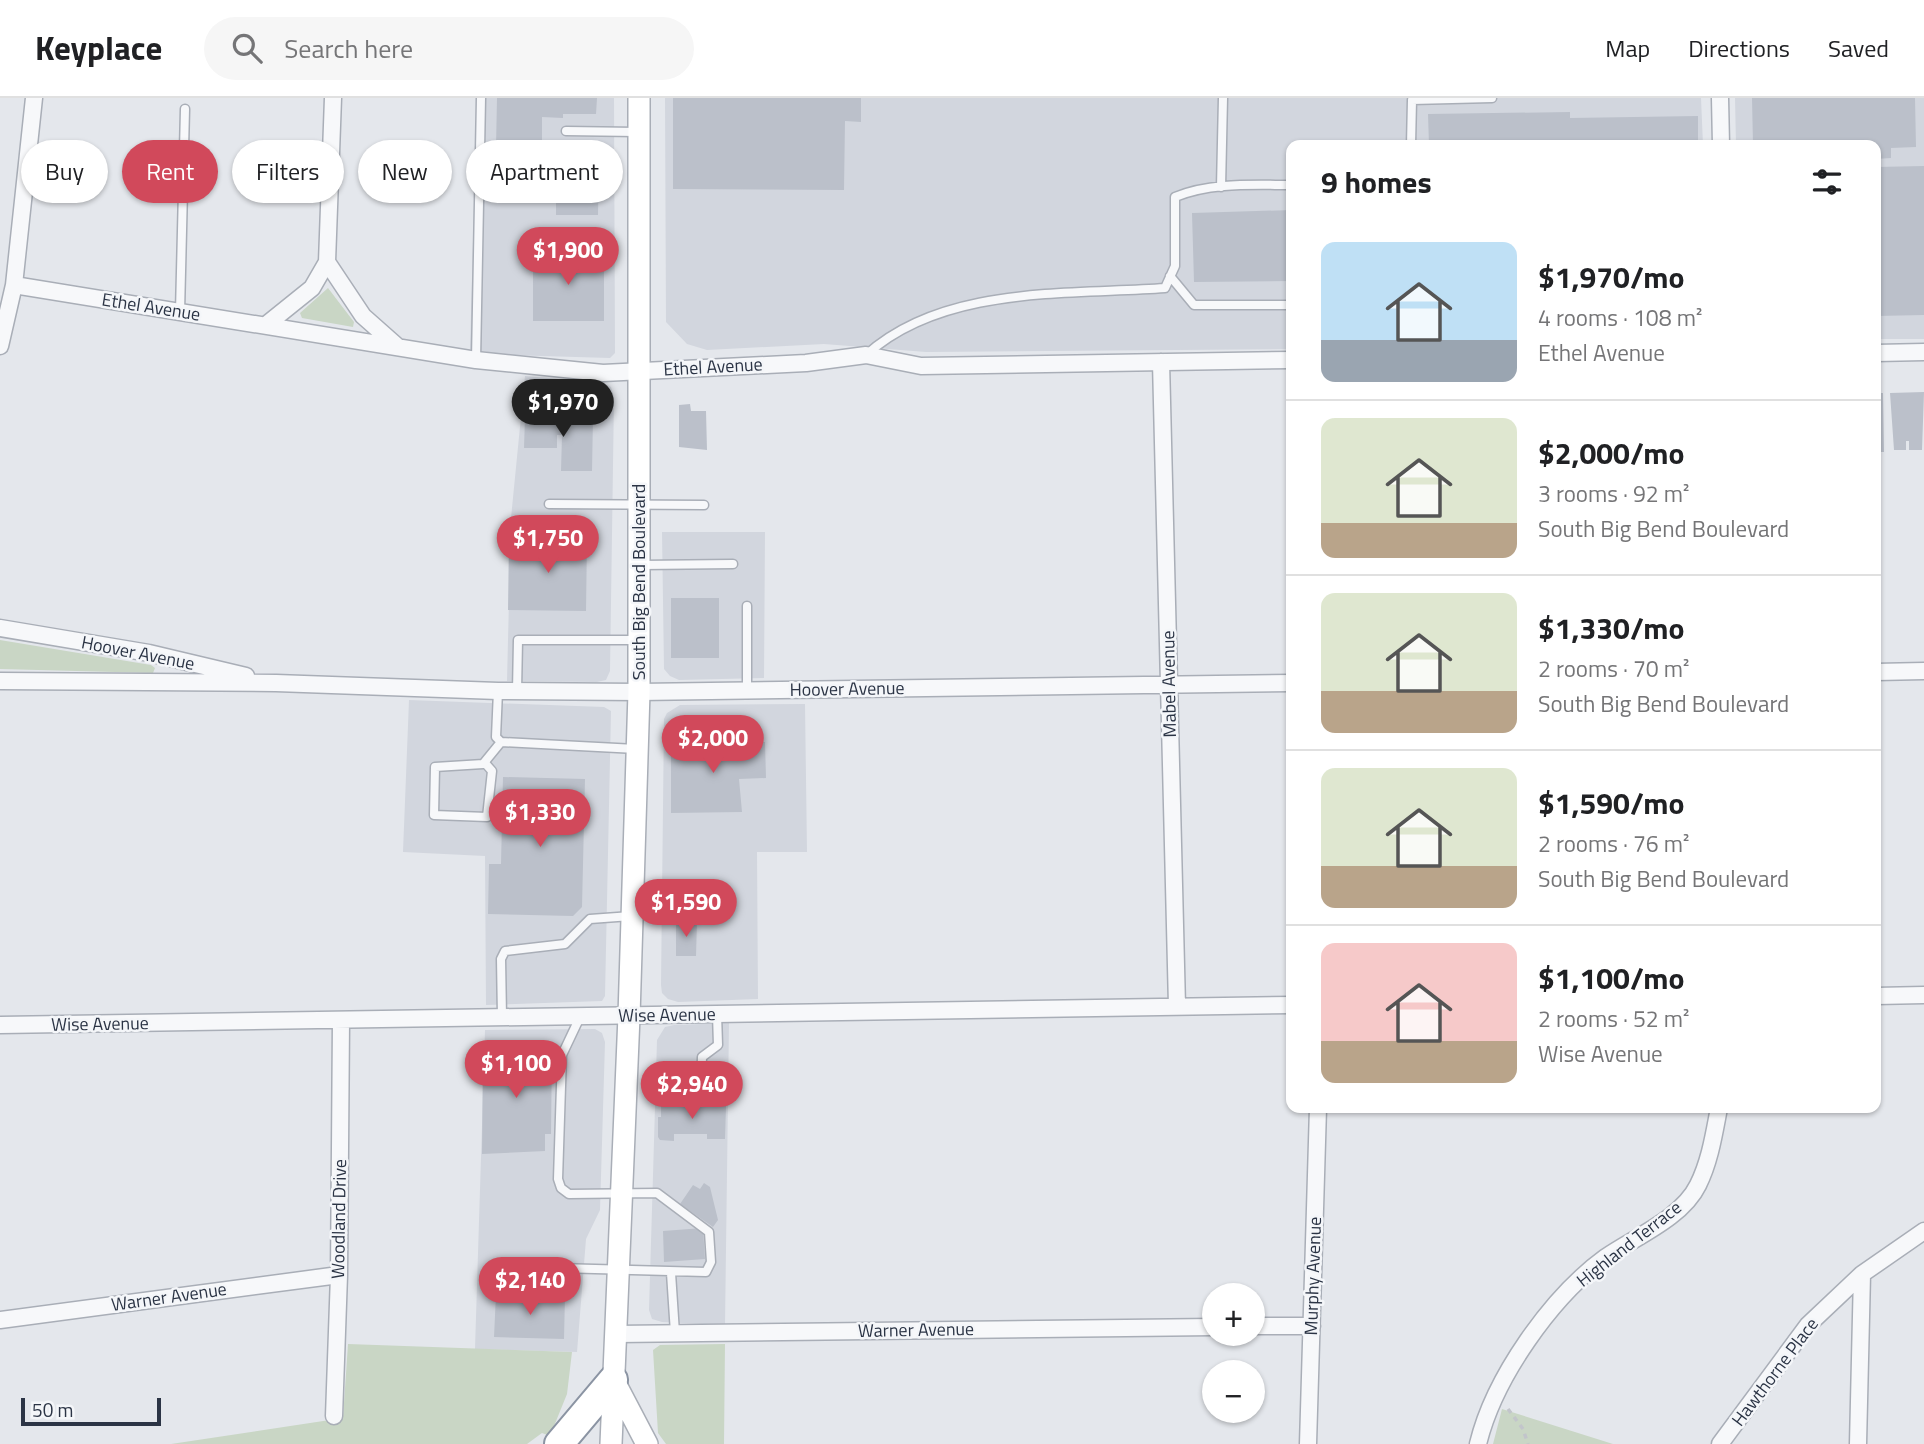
<!DOCTYPE html>
<meta charset="utf-8">
<style>
:root{--surface:#fff;--page:#f6f6f6;--text:#202124;--muted:#757577;--line:#e0e0e0;--accent:#d1495b}
body{margin:0;font-family:"Titillium Web",sans-serif;background:var(--page);color:var(--text);height:100vh;display:flex;flex-direction:column;font-size:26px;white-space:nowrap}
*{box-sizing:border-box;margin:0}
p{font-size:23px;color:var(--muted)}
.icon{flex:none;width:38px;height:38px;fill:none;stroke:currentColor;stroke-width:2;stroke-linecap:round;stroke-linejoin:round}
.map{position:relative;flex:1;overflow:hidden}
.sheet{position:absolute;left:1286px;top:42px;width:595px;height:973px;display:flex;flex-direction:column;background:var(--surface);border-radius:14px;box-shadow:0 2px 5px #0004}
.sheet>*{flex:none}
.hud{position:absolute;left:21px;top:42px;width:665px;height:63px;display:flex;gap:14px}
.controls{position:absolute;left:1202px;top:1185px;display:grid;gap:14px}
.controls a{display:grid;place-items:center;width:63px;height:63px;border-radius:50%;background:var(--surface);box-shadow:0 2px 5px #0004;font-size:35px}
.scale{position:absolute;left:21px;bottom:18px;width:140px;box-sizing:border-box;padding-left:7px;border:4px solid #2b3445;border-top:0;font-size:19px;line-height:24px;white-space:nowrap;color:#2b3445;-webkit-text-stroke:5px #f4f6f9;paint-order:stroke}
.price{position:absolute;translate:-50% -60px;padding:0 16px;border-radius:24px;background:var(--accent);color:#fff;font-size:23px;line-height:46px;filter:drop-shadow(0 2px 4px #0008)}
.price::after{content:'';position:absolute;left:50%;top:42px;width:21px;height:16px;margin-left:-10px;background:inherit;clip-path:polygon(0 0,100% 0,50% 100%)}
.price.selected{background:#222;color:#fff}
ul{padding:0;list-style:none}
li{display:flex;align-items:center;gap:21px;height:175px;padding:0 35px}
li+li{border-top:2px solid var(--line)}
li span{display:grid;place-items:center;flex:none;width:196px;height:140px;border-radius:14px;color:#555}
li>.icon{margin-inline-start:auto}
span .icon{width:84px;height:84px;fill:#fffc;stroke-width:1}
li b{font-size:30px}
h2{display:flex;justify-content:space-between;align-items:center;height:84px;padding:0 35px;font-size:30px}
.chip{padding:0 24px;border-radius:32px;background:var(--surface);box-shadow:0 2px 5px #0004;font-size:24px;line-height:63px}
.chip.selected{background:var(--accent);color:#fff}
header{display:flex;align-items:center;gap:42px;box-sizing:border-box;height:98px;padding:0 35px;background:var(--surface);border-bottom:2px solid var(--line)}
header strong{font-size:33px}
nav{display:flex;gap:38px;margin-inline-start:auto;font-size:24px}
.search{width:490px;height:63px;background:var(--page);display:flex;align-items:center;gap:18px;box-sizing:border-box;padding:0 24px;border-radius:38px;color:var(--muted);font-size:26px}
.map>svg:first-child{display:block}
.built{fill:#d2d6de}
.green{fill:#c9d6c5}
.building{fill:#bbc0ca}
.lines{fill:none;stroke-linecap:round;stroke-linejoin:round}
.service-casing{stroke:#a9aeb7;stroke-width:11}
.minor-casing{stroke:#a9aeb7;stroke-width:19}
.secondary-casing{stroke:#a9aeb7;stroke-width:24}
.motorway-casing{stroke:#8b94a3;stroke-width:32}
.path{stroke:#c2c5cb;stroke-width:3.5;stroke-dasharray:5 5;stroke-linecap:butt}
.service{stroke:#f7f8fa;stroke-width:8}
.minor{stroke:#f7f8fa;stroke-width:16}
.secondary{stroke:#fff;stroke-width:21}
.motorway{stroke:#fff;stroke-width:28}
.labels{text-anchor:middle;stroke-width:5;stroke-linejoin:round;paint-order:stroke}
.street-label{font-size:18px;fill:#2b3445;stroke:#f4f6f9}
</style>
<header>
<strong>Keyplace</strong>
<div class="search"><svg class="icon" aria-label="search" viewBox="0 0 24 24"><circle cx="10" cy="10" r="6"/><path d="M15 15l6 6"/></svg>Search here</div>
<nav><a>Map</a><a>Directions</a><a>Saved</a></nav>
</header>
<div class="map">
<svg width="1924" height="1346" viewBox="0 0 1924 1346">
<rect width="100%" height="100%" fill="#e4e7ec"/>
<!-- built -->
<path class="built" d="M477,0H614L615,255L610,260L506,257L470,251Z
M665,0H1701L1703,47H1292L1291,251L926,254L824,246L707,252L687,246L666,224Z
M1735,0H1924V241H1876V47H1736Z
M525,278L604,285L611,289L614,299L610,573L606,582L597,584L507,583L511,420Z
M662,434H765L764,580L679,582L670,578L664,571Z
M409,602L604,609L611,613L605,898L602,903L486,907L485,758L403,754Z
M805,606L807,754H757L758,901L678,904L668,901L662,895L661,887L664,621L667,615L680,607Z
M729,925L725,1227L662,1224L652,1221L649,1212L657,942L665,929L674,927Z
M595,931L602,935L605,944L600,1112L586,1141L577,1254L475,1251L485,932Z"/>
<!-- green -->
<path class="green" d="M328,190L354,224L353,229L302,220L300,215Z
M0,542L151,567L155,570L153,575L0,571Z
M348,1246L572,1254L567,1296L550,1338L542,1335L527,1346H171L343,1320Z
M725,1246L724,1346H666L658,1335L653,1252L660,1247Z
M1502,1311L1613,1346H1493Z"/>
<!-- building -->
<path class="building" d="M497,0H597L596,16H563V20L542,19V50L496,49Z
M673,0H861V24L845,23L844,92L673,91Z
M1752,0H1915L1916,49L1891,50V60L1876,61V47H1753Z
M1570,14V20L1698,18V47H1429L1428,16Z
M548,51H599L598,117H556V85H548Z
M1924,68V217L1876,218V69Z
M1292,112V183L1194,184L1192,115Z
M533,155L604,156V223H533Z
M1924,294L1922,352H1909V343H1906V352H1894L1890,295Z
M1876,295H1883L1884,354H1876Z
M690,306L691,313H706L707,352L679,349V307Z
M525,319H593L592,373H561L562,337H557V350H524Z
M509,440L587,441L586,513L508,512Z
M671,500H719V560H671Z
M765,644L766,680L739,681L742,714L671,715V647Z
M503,679L585,681L582,809L573,818L488,816L489,766H501Z
M676,824H697L696,858H676Z
M483,951H552L551,1036H545V1053L482,1056Z
M661,1007L726,1008L725,1041H707V1036H674V1043L660,1042L658,1039V1019H661Z
M704,1085L710,1089L718,1122L713,1129L680,1106L693,1087L700,1091Z
M703,1130L705,1161L664,1164L663,1133Z
M496,1196L565,1198L564,1241L494,1239Z"/>
<g class="lines">
<!-- service casing -->
<g class="service-casing">
<path id="service" d="M566,33L637,34
M1411,47L1412,2L1492,0
M1221,89L1223,0
M1170,178L1194,207H1292
M180,214L185,11
M866,257C943,187 1069,197 1165,190L1175,168V99C1211,84 1253,87 1292,87
M476,262L481,0
M549,406L704,407
M642,467L733,466
M498,593L496,639L501,644
M517,593L518,542H639
M747,593V508
M501,644L636,651
M485,665L492,673L487,719L434,717L435,669L483,666L501,644
M502,919L501,861L505,853L565,846L590,821L631,818
M701,990L702,959L718,947L717,916
M521,1169L706,1174L711,1164L709,1134L657,1095L569,1096L561,1090L558,1081L562,957L580,919
M671,1175L675,1235"/>
</g>
<!-- minor casing -->
<g class="minor-casing">
<path id="minor" d="M1720,0L1721,47
M327,164L363,218L398,249
M14,187L476,262L603,275L806,265L866,257L921,268L1292,262
M266,227L312,190L327,164L333,0
M0,248L14,187L34,0
M1876,255L1924,254
M1161,264L1177,908
M0,530L149,555L246,578
M1876,574L1924,573
M0,583L276,585L498,593L639,594L1292,585
M1876,898L1924,897
M0,927L1292,907
M0,1222L339,1177
M1253,1228H1312
M617,1236L1214,1229
M334,1318L339,1177L341,923
M1308,1346L1318,1010
M1478,1346C1494,1280 1551,1199 1606,1159C1635,1139 1682,1120 1698,1087C1710,1063 1714,1036 1719,1010
M1720,1346L1808,1227L1862,1176L1924,1133
M1858,1346L1862,1176"/>
</g>
<!-- secondary casing -->
<g class="secondary-casing">
<path id="secondary" d="M614,1283L647,1346
M611,1346L629,918L639,594V0"/>
</g>
<!-- motorway casing -->
<g class="motorway-casing">
<path id="motorway" d="M559,1346L613,1282"/>
</g>
<!-- path -->
<path class="path" d="M1508,1311L1523,1331L1528,1346"/>
<!-- service -->
<use href="#service" class="service"/>
<!-- minor -->
<use href="#minor" class="minor"/>
<!-- secondary -->
<use href="#secondary" class="secondary"/>
<!-- motorway -->
<use href="#motorway" class="motorway"/>
</g>
<g class="labels">
<!-- street labels -->
<g class="street-label">
<text transform="translate(151 209) rotate(9)" y="6">Ethel Avenue</text>
<text transform="translate(713 269) rotate(-3)" y="6">Ethel Avenue</text>
<text transform="translate(639 484) rotate(-90)" y="6">South Big Bend Boulevard</text>
<text transform="translate(138 555) rotate(11)" y="6">Hoover Avenue</text>
<text transform="translate(1169 586) rotate(-91)" y="6">Mabel Avenue</text>
<text transform="translate(847 591) rotate(-1)" y="6">Hoover Avenue</text>
<text transform="translate(667 917) rotate(-1)" y="6">Wise Avenue</text>
<text transform="translate(100 926) rotate(-1)" y="6">Wise Avenue</text>
<text transform="translate(339 1121) rotate(-89)" y="6">Woodland Drive</text>
<text transform="translate(1629 1146) rotate(-38)" y="6">Highland Terrace</text>
<text transform="translate(1313 1178) rotate(-88)" y="6">Murphy Avenue</text>
<text transform="translate(169 1199) rotate(-8)" y="6">Warner Avenue</text>
<text transform="translate(916 1232) rotate(-1)" y="6">Warner Avenue</text>
<text transform="translate(1775 1274) rotate(-53)" y="6">Hawthorne Place</text>
</g>
</g>
</svg>
<div class="controls">
<a>+</a>
<a>−</a>
</div>
<div class="scale">50 m</div>
<b class="price" style="left:568px;top:189px">$1,900</b>
<b class="price selected" style="left:563px;top:341px">$1,970</b>
<b class="price" style="left:548px;top:477px">$1,750</b>
<b class="price" style="left:713px;top:677px">$2,000</b>
<b class="price" style="left:540px;top:751px">$1,330</b>
<b class="price" style="left:686px;top:841px">$1,590</b>
<b class="price" style="left:516px;top:1002px">$1,100</b>
<b class="price" style="left:692px;top:1023px">$2,940</b>
<b class="price" style="left:530px;top:1219px">$2,140</b>
<div class="hud">
<a class="chip">Buy</a>
<a class="chip selected">Rent</a>
<a class="chip">Filters</a>
<a class="chip">New</a>
<a class="chip">Apartment</a>
</div>
<section class="sheet">
<h2>9 homes<svg class="icon" aria-label="filters" viewBox="0 0 24 24"><path d="M4 7h16M4 17h16"/><circle cx="9" cy="7" r="2"/><circle cx="15" cy="17" r="2"/></svg></h2>
<ul>
<li><span style="background:linear-gradient(#bfe0f5 70%,#9aa5b1 0)"><svg class="icon" aria-label="home" viewBox="0 0 24 24"><path d="M3 11l9-7 9 7M6 9v11h12V9"/></svg></span><div><b>$1,970/mo</b><p>4 rooms · 108 m²</p><p>Ethel Avenue</p></div></li>
<li><span style="background:linear-gradient(#dfe7d0 75%,#b9a48a 0)"><svg class="icon" aria-label="home" viewBox="0 0 24 24"><path d="M3 11l9-7 9 7M6 9v11h12V9"/></svg></span><div><b>$2,000/mo</b><p>3 rooms · 92 m²</p><p>South Big Bend Boulevard</p></div></li>
<li><span style="background:linear-gradient(#dfe7d0 70%,#b9a48a 0)"><svg class="icon" aria-label="home" viewBox="0 0 24 24"><path d="M3 11l9-7 9 7M6 9v11h12V9"/></svg></span><div><b>$1,330/mo</b><p>2 rooms · 70 m²</p><p>South Big Bend Boulevard</p></div></li>
<li><span style="background:linear-gradient(#dfe7d0 70%,#b9a48a 0)"><svg class="icon" aria-label="home" viewBox="0 0 24 24"><path d="M3 11l9-7 9 7M6 9v11h12V9"/></svg></span><div><b>$1,590/mo</b><p>2 rooms · 76 m²</p><p>South Big Bend Boulevard</p></div></li>
<li><span style="background:linear-gradient(#f6c9c9 70%,#b9a48a 0)"><svg class="icon" aria-label="home" viewBox="0 0 24 24"><path d="M3 11l9-7 9 7M6 9v11h12V9"/></svg></span><div><b>$1,100/mo</b><p>2 rooms · 52 m²</p><p>Wise Avenue</p></div></li>
</ul>
</section>
</div>
